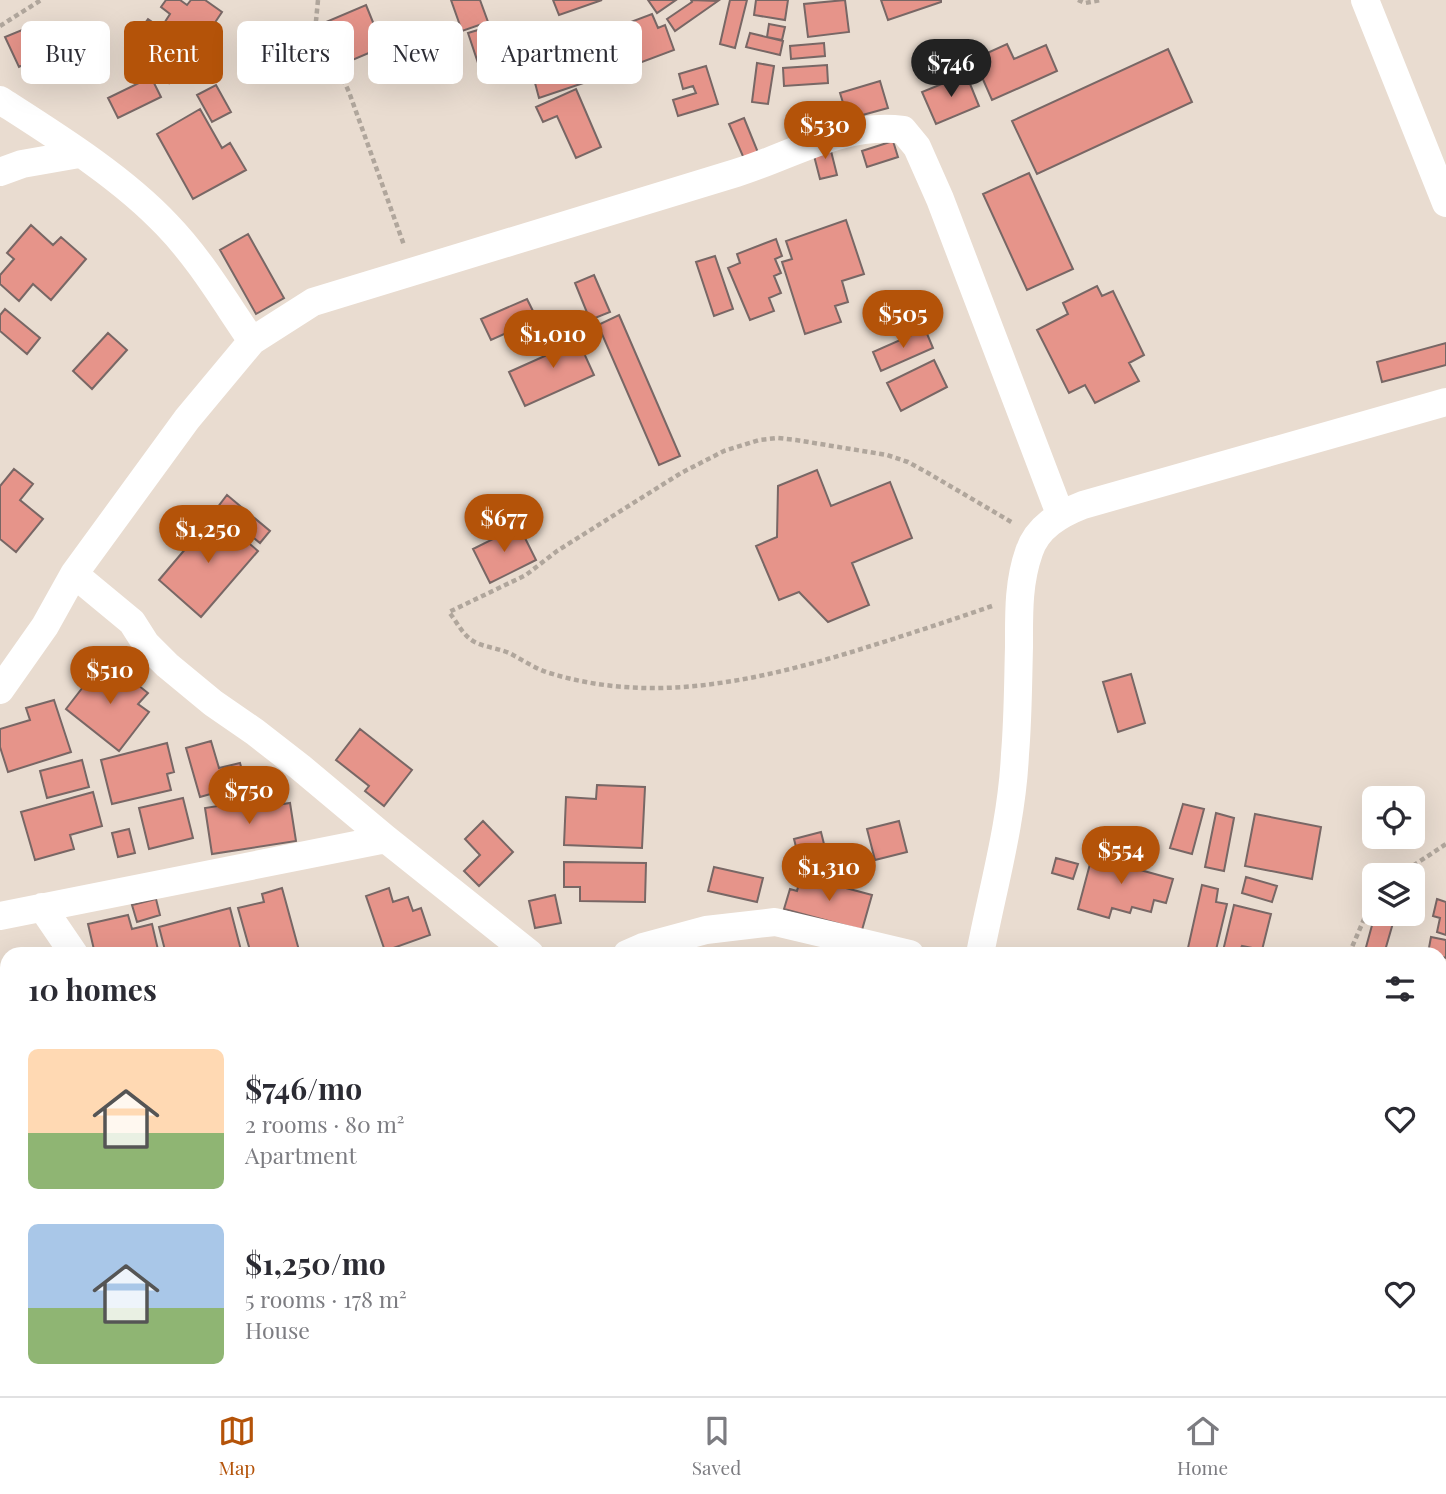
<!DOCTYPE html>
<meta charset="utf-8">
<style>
:root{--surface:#fff;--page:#f7f7f7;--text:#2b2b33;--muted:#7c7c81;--line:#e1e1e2;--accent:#b45309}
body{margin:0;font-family:"Playfair Display",serif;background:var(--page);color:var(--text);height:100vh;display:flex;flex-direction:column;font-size:26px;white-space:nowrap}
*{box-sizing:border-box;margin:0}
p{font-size:23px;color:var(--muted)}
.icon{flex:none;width:38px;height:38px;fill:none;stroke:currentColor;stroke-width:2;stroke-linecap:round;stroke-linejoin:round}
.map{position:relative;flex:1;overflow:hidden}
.details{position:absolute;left:0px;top:947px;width:1447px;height:450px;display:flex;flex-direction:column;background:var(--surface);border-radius:21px 21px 0 0;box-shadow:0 7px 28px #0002}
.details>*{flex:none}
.banner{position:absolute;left:21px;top:21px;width:700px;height:63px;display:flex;gap:14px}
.buttons{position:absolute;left:1362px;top:786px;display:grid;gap:14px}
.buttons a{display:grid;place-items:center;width:63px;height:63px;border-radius:10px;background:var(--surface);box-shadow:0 7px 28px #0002;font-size:35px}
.price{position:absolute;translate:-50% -60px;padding:0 16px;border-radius:24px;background:var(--accent);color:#fff;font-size:23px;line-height:46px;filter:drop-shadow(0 2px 4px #0008)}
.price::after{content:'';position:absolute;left:50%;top:42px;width:21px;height:16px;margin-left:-10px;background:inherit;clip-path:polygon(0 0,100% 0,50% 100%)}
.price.selected{background:#222;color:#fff}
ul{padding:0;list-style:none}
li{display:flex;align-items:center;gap:21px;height:175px;padding:0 28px}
li span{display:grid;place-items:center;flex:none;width:196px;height:140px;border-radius:10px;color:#555}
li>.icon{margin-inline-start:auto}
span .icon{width:84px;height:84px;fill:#fffc;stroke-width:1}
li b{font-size:30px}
h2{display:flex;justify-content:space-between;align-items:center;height:84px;padding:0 28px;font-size:30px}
.chip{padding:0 24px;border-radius:10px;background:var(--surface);box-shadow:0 7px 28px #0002;font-size:24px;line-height:63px}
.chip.selected{background:var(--accent);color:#fff}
.dock{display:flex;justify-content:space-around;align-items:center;height:98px;border-top:2px solid var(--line);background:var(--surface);font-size:19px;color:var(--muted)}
.dock a{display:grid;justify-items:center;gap:4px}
.dock .selected{color:var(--accent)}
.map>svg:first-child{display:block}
.building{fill:#e6948a;stroke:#786765;stroke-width:2}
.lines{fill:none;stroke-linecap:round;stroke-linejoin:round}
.path{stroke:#b0a69c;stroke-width:4.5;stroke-dasharray:5 3.5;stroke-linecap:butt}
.street{stroke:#fff;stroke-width:28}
</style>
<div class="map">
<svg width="1446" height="1396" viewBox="0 0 1446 1396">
<rect width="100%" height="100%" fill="#e9dcd0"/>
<!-- building -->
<path class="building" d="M166,0H180L187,5L191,0H205L222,12L208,33L214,38L190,72L181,66L169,83L138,61L146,49L133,39L148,19L161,28L170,14L161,7Z
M451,0H480L488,22L462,31Z
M553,0H602L559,15Z
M648,0H676L657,13Z
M691,0L718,1L675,31L667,19L692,2Z
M730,0H747L735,48L720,44Z
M756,0H788L785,20L754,15Z
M845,0L849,32L808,37L804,4Z
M881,0H941V2L888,20Z
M366,5L383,47L343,64L326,22Z
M652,14L658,28L665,25L674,50L634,65L620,26Z
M769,24L785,27L782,40L767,37Z
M488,27L499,59L479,66L468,33Z
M22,30L35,59L19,67L5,37Z
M750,33L783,41L780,55L746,47Z
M262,35L267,48L251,55L246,42Z
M547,39L551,53L524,61L520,48Z
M599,42L605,56L533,80L529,65Z
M824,43L825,56L791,59L790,46Z
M1007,44L1014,59L1046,45L1057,71L992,100L974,59Z
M1168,49L1192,102L1037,174L1012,121Z
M605,59L610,74L539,98L535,83Z
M757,63L774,66L768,104L752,102Z
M827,65L828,83L784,86L783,68Z
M706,66L718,104L678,116L673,100L696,93L693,86L683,89L679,74Z
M966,74L979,106L936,124L922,92Z
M151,77L161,97L118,118L108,98Z
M880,81L888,108L848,119L840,93Z
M216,85L231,112L212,122L197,95Z
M576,89L601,147L576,158L557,116L543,122L536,107Z
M200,109L222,148L230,143L246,170L193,199L157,134Z
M817,116L821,130L791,139L787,124Z
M744,118L759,155L745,161L729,124Z
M893,141L898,157L867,167L862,151Z
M829,143L837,175L820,179L812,148Z
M1029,173L1073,269L1027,290L983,194Z
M846,220L864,274L842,281L848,302L835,306L841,322L805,334L782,262L792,259L786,241Z
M31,225L53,245L61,237L86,259L51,300L33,284L19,301L0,284V275L14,259L7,253Z
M248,234L284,298L256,314L220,250Z
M776,239L782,256L775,259L781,273L774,276L781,293L769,298L774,311L750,320L728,268L740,263L737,254Z
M715,256L733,309L714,316L696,262Z
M594,275L610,312L590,320L575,283Z
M1097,286L1102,296L1113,291L1144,355L1129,363L1139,381L1095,403L1085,385L1069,393L1037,330L1068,314L1063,303Z
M527,299L537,319L491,340L481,319Z
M5,309L40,338L27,354L0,331V315Z
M619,315L680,456L659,465L598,325Z
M573,329L594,375L525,406L509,372L556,351L551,339Z
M925,329L933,348L881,371L873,352Z
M108,333L127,350L92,389L73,371Z
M1446,343V365L1382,382L1377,362Z
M934,360L947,387L901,411L887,383Z
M14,469L33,484L20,500L43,519L16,552L0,539V486Z
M817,470L831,506L890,482L912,538L852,563L869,605L828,622L799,592L779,600L756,546L777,537L778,486Z
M227,495L270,531L260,543L217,508Z
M215,514L258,551L201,617L159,580Z
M519,526L536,560L490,583L473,549Z
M113,665L148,693L138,704L149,712L119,751L66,709L97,669L105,676Z
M1131,674L1145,723L1118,732L1103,682Z
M54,700L71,752L8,772L0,747V729L30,720L26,708Z
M360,729L412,770L384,806L365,791L369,786L336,760Z
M211,741L219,768L240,763L246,784L200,797L186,748Z
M167,743L174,772L167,774L171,790L112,804L101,760Z
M82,760L89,787L47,798L40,771Z
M597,785L645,787L642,848L564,845L566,797L596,799Z
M93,792L102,826L70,835L74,849L35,860L21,812Z
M183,798L193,838L149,849L139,808Z
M250,801L251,809L290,803L296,841L212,854L205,808Z
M1183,804L1204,809L1192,854L1170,848Z
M1216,813L1234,818L1224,871L1205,867Z
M1255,814L1321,827L1312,879L1245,866Z
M483,821L513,852L479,886L464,871L480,855L465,839Z
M899,821L907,852L875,860L867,829Z
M129,829L135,853L118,857L112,833Z
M821,832L828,860L801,867L794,839Z
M1094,849L1135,860L1133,868L1173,879L1166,903L1154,900L1151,912L1132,907L1130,913L1112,908L1109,918L1078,909Z
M1056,858L1078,864L1073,879L1052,873Z
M564,862L646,863L645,902L580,901V887H564Z
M714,867L763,878L757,902L708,891Z
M801,876L872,895L862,930L784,909L790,889L797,891Z
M1246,877L1277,886L1272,902L1242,893Z
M1202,885L1218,889L1216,902L1227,904L1215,954L1188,948Z
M282,888L300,954H251L238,908L264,902L262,894Z
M389,888L393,902L408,897L413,911L421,908L430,935L385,951L366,896Z
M555,895L561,923L535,928L529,901Z
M156,899L160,915L137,922L132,905Z
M1437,899L1446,902V935L1437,932L1440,918L1433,916Z
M1234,905L1271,914L1262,950L1242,946L1238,954L1223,951Z
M230,908L242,954H166L159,927Z
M128,915L132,929L152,924L159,954H95L88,924Z
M1374,918L1393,923L1384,954L1365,951Z
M1431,937L1446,940V958L1440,956V954L1428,953Z
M1440,968H1443L1442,975L1446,976V1002L1440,1001Z
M1,995L7,1013V1033L0,1035Z
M7,1053V1110L0,1113V1056Z
M1446,1223V1287L1440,1290V1235L1445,1233L1442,1225Z
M0,1355L7,1361V1390H41L43,1392L40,1396H0Z
M97,1390H139L141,1394L99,1396Z
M506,1390H535L525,1396H500Z
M737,1390H768L774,1396H742Z
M854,1390H914L918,1396H855L857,1394Z
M1075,1390H1151L1138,1396H1078Z
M1360,1390H1431L1417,1396H1363Z"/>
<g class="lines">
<!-- path -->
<path class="path" d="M318,0L316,21L349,92L404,245
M1078,0L1085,3L1101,0
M0,26L41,0
M992,606C943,623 894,639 845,654C746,683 647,704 546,672C535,668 524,661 513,655C501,648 485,648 473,641C462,634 457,622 449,612L526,575L557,551L681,473L724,451L759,440L778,438L796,440L887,455L908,462L928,473L1013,523
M1399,875L1446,844
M1349,954L1374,896"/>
<!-- street -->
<path class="street" d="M1365,0L1446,203
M0,100C56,136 122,177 167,225C200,259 225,302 252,341
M0,172L22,164L79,154
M0,690L45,626L74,574
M42,907L74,954
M0,916L386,839
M530,954L386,839L300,767L255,732L213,703L167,665L146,644L132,622L74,574L187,419L252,341L313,302C454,259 595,216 736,173C792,156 842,122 903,130L917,147L940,199L1060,514
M627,954L643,947L706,930L775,922L910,954
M980,954C993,887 1012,822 1015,754C1018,719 1018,683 1019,647C1019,615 1018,583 1029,552C1037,527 1060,514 1083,505L1446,402
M1440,1140L1446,1141
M0,1142L7,1141
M0,1204L7,1219
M88,1390L91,1396
M464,1390L470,1396
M1012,1390L1015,1396
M213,1396L219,1390"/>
</g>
</svg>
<div class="buttons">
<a><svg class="icon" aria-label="locate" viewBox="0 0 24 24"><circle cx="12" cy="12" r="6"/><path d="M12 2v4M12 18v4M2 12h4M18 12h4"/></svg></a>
<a><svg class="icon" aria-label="layers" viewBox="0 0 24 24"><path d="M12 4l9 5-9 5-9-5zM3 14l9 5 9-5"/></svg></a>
</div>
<b class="price selected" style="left:951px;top:99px">$746</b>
<b class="price" style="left:825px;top:161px">$530</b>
<b class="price" style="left:903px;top:350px">$505</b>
<b class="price" style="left:553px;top:370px">$1,010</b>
<b class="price" style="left:504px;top:554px">$677</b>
<b class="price" style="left:208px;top:565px">$1,250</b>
<b class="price" style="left:110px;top:706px">$510</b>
<b class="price" style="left:249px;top:826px">$750</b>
<b class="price" style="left:1121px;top:886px">$554</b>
<b class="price" style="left:829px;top:903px">$1,310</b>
<div class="banner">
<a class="chip">Buy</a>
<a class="chip selected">Rent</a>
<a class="chip">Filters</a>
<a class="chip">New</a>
<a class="chip">Apartment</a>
</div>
<section class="details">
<h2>10 homes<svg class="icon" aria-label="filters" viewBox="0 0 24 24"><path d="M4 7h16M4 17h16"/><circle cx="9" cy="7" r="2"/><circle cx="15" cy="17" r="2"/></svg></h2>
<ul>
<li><span style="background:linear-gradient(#ffd9b3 60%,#8fb573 0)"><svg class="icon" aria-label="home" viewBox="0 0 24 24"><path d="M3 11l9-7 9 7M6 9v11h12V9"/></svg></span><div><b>$746/mo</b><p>2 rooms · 80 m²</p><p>Apartment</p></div><svg class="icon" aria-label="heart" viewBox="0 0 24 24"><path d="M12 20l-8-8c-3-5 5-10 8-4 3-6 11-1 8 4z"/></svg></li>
<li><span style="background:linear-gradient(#a9c7e8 60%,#8fb573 0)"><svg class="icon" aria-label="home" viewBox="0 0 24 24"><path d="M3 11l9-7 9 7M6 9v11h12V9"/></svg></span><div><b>$1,250/mo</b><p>5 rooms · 178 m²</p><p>House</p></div><svg class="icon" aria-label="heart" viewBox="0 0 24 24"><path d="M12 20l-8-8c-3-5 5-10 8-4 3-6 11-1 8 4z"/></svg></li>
</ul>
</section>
</div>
<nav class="dock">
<a class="selected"><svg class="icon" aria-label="map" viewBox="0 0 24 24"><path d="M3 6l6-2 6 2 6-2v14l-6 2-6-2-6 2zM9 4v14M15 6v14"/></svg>Map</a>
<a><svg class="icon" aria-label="saved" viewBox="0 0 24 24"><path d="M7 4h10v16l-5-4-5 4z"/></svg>Saved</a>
<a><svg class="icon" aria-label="home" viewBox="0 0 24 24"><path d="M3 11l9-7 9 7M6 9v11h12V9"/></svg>Home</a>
</nav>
